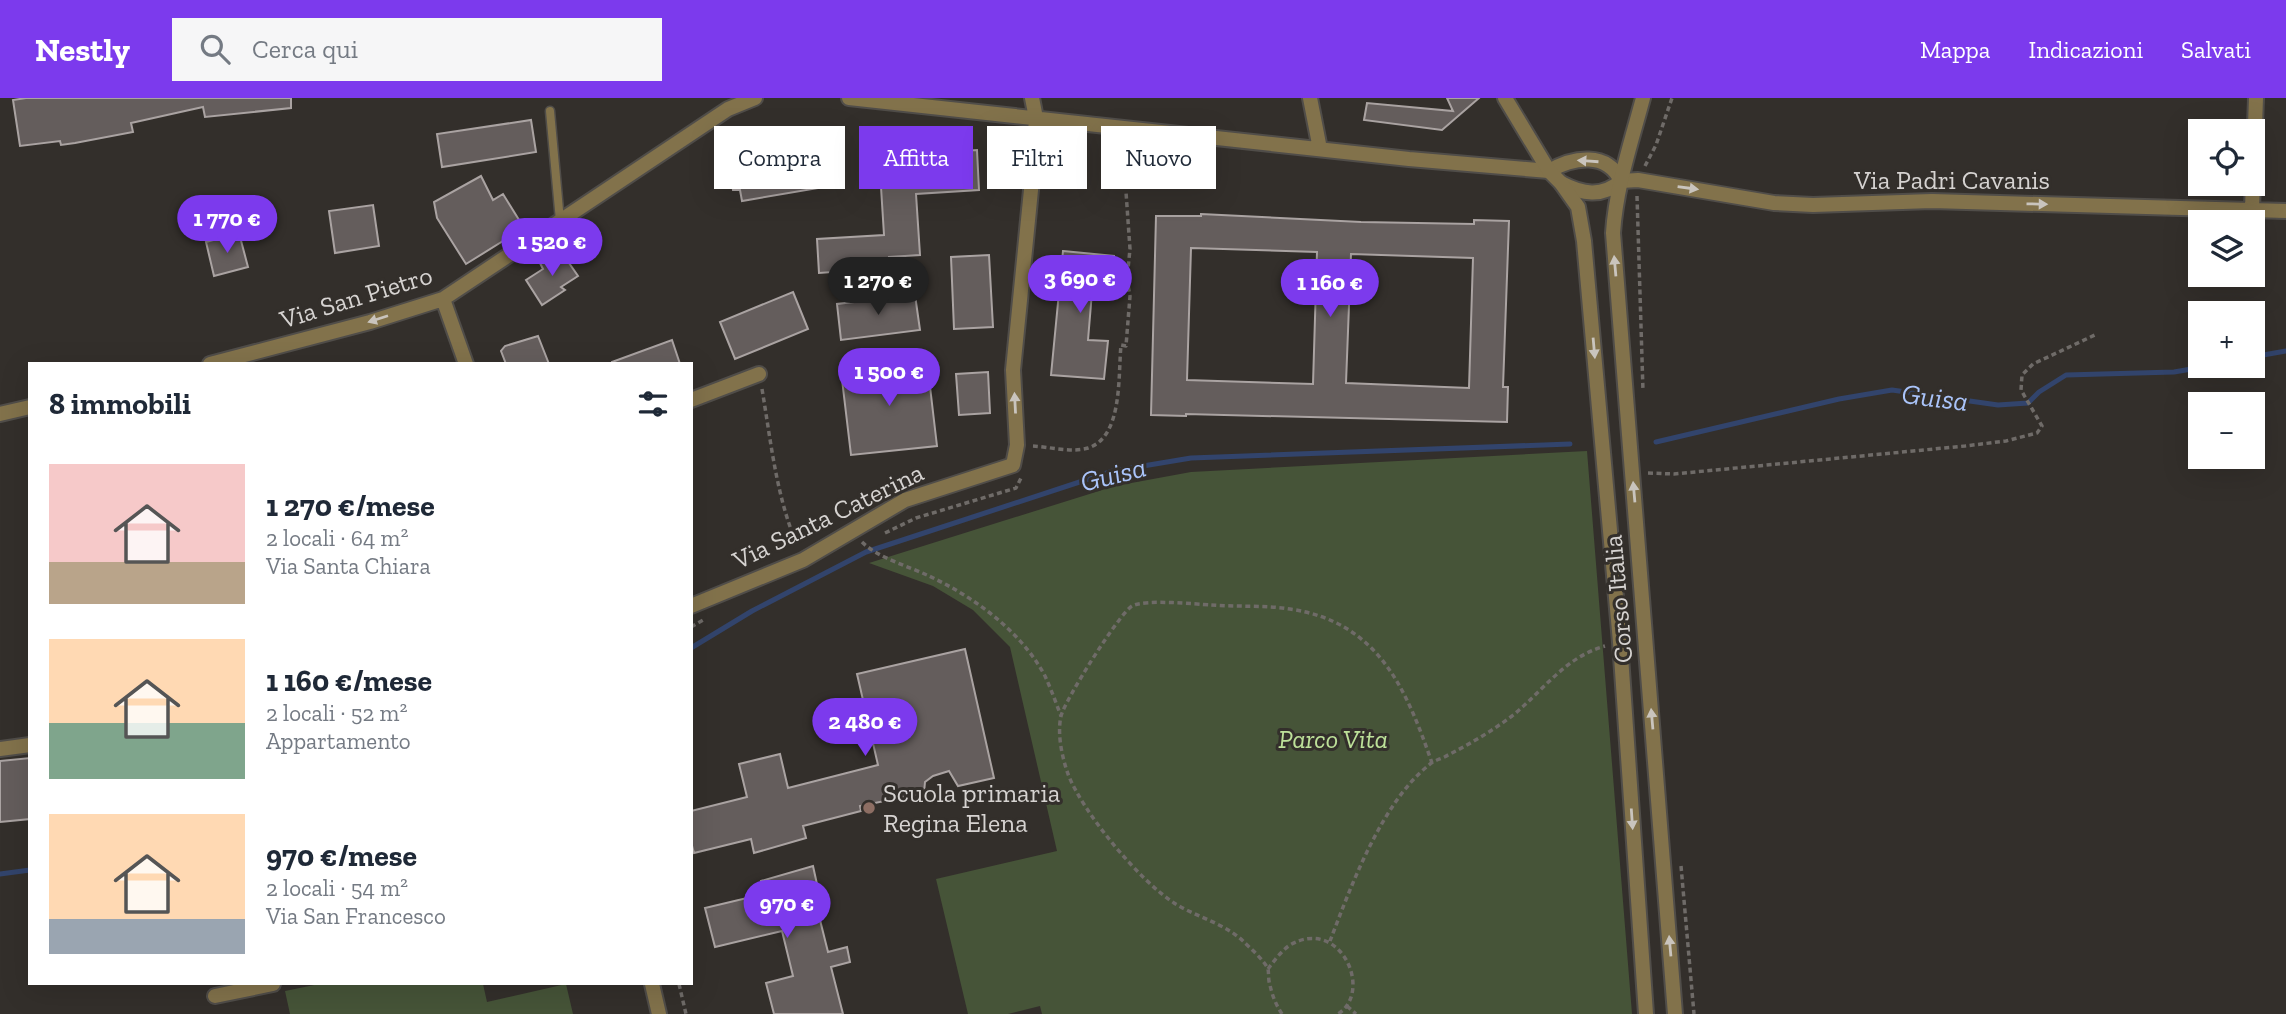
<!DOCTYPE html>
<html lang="it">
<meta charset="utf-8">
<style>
:root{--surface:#fff;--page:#f6f6f7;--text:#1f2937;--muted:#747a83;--accent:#7c3aed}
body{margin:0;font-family:"Zilla Slab",serif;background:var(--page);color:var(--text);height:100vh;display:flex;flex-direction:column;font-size:26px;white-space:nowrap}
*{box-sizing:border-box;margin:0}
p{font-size:23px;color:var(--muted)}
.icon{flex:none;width:38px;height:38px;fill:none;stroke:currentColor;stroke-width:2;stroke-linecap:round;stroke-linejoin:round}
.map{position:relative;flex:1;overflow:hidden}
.drawer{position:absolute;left:28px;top:264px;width:665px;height:623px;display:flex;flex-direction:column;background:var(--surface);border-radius:0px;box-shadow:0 7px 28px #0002}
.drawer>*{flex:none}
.banner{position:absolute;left:714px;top:28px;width:665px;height:63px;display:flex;gap:14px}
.controls{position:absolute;left:2188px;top:21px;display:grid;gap:14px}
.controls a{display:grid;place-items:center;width:77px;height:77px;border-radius:0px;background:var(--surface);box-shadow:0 7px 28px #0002;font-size:35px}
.price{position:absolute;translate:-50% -60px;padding:0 16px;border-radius:24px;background:var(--accent);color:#fff;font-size:23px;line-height:46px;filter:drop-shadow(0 2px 4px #0008)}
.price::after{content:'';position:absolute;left:50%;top:42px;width:21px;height:16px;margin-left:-10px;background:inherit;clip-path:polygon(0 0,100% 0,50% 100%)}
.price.on{background:#222;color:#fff}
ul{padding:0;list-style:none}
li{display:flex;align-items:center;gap:21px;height:175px;padding:0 21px}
li span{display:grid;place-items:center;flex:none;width:196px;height:140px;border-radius:0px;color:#555}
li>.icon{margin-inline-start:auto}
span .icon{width:84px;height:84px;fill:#fffc;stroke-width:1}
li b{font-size:30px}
h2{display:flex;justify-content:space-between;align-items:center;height:84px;padding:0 21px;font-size:30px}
.tag{padding:0 24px;border-radius:0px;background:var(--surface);box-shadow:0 7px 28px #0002;font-size:24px;line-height:63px}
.tag.on{background:var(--accent);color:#fff}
header{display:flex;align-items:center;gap:42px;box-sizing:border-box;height:98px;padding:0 35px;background:var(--accent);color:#fff}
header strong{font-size:33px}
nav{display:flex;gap:38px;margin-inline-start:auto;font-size:24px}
.search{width:490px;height:63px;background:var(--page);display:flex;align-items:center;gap:18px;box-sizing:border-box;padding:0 24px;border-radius:0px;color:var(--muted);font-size:26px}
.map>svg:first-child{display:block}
.green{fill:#465438}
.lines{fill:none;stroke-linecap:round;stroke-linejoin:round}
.stream{stroke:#32446c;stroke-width:5}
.building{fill:#645d5c;stroke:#aaa3a2;stroke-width:2;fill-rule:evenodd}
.service-casing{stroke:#504d49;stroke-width:11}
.minor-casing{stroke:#504d49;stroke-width:18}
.tertiary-casing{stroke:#504d49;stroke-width:18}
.path{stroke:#6f6b68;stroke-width:3.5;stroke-dasharray:5 3.5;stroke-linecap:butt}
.service{stroke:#82724b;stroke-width:8}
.minor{stroke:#82724b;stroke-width:14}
.tertiary{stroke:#82724b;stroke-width:14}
.oneway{fill:#c9c4bd}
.education-dot{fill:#8d6e63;stroke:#332f2b;stroke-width:2.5}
.labels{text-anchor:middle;stroke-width:6;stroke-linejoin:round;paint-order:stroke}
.street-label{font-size:26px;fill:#d6d3d1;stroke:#332f2b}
.park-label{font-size:26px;font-style:italic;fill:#bde199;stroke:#332f2b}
.poi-label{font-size:26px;fill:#d6d3d1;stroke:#332f2b;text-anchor:start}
.water-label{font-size:28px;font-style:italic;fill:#aac4fa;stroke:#332f2b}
</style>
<header>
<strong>Nestly</strong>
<div class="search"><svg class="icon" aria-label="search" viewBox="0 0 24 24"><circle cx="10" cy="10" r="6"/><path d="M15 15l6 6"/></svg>Cerca qui</div>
<nav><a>Mappa</a><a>Indicazioni</a><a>Salvati</a></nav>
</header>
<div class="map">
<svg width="2286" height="916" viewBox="0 0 2286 916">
<rect width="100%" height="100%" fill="#332f2b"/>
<!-- green -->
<path class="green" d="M1587,353L1632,916H1042L1040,908L1008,916H968L936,781L1057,753L1010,549L973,512L933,488L869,465L1115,388L1191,374Z
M319,886H483L487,904L566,886L573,916H290L285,893Z"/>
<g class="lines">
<!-- stream -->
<path class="stream" d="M2252,259L2286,253
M1656,344L1839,301L1892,292L1998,307L2028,305L2039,294L2066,277L2174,274L2209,268
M691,550L752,513L866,454L1113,373L1191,360L1570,346
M0,776L30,772"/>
</g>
<!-- building -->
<path class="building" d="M26,0H291V10L205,19L203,9L131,25L133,34L75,45L61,47L60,43L20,48L13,2Z
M1447,0H1479L1442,32L1364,22L1367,5L1453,13Z
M531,22L536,54L442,69L437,36Z
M912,38L913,56L977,52L979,92L916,96L920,157L889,159L890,170L819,175L817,141L884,137L878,41Z
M836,51L842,86L742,103L740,92H733L730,69Z
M481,78L493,102L503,96L524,130L466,166L437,120L434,104Z
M373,107L379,148L335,155L329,113Z
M1201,116L1361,124L1474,126V122L1509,123L1503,289H1508L1507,324L1186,316V318L1151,317L1156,118H1201ZM1191,150L1317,154L1313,286L1187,282ZM1351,156L1473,160L1469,290L1346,285Z
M239,135L248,169L214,178L206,144Z
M560,152L578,178L561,189L565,192L542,207L526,182L543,171L540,165Z
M1063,153L1114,158L1112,196L1092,194L1088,242L1108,243L1104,281L1051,277Z
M989,157L993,229L954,231L951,159Z
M793,194L808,231L735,261L720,224Z
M915,197L920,232L841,242L837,206Z
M538,238L549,266H506L501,253L505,248Z
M672,242L680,266H612V264Z
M927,263L937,348L851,357L841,273Z
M988,274L990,315L959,317L956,276Z
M965,551L994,680L958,688L949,673L933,678L925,684L924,695L860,708L861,713L803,728L806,740L754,755L751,741L694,755L691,744V713L747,699L739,666L780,656L788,690L878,667L857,576Z
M30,660V721L0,724V663Z
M813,768L822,809L817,810L828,854L847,849L850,864L831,869L843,916H774L766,885L793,878L782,833L715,849L705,810L764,796L761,783Z"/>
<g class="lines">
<!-- service casing -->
<g class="service-casing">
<path id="service" d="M550,13L560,123"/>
</g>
<!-- minor casing -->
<g class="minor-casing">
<path id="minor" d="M849,0L1409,61L1549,73C1573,59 1607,53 1621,83
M1310,0L1320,51
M1621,83L1638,82L1774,105L1813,107L1932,103L2286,113
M1561,85C1582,96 1602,100 1621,83
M2252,111L2256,0
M443,201L466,266
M210,266L370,224L443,201L728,11L755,0
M691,302L759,276
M0,316L30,309
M691,508L803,462L905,402L1013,367L1017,347L1013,272L1032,82L1036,20L1032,0
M0,651L30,647
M652,886L659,916
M215,898L273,886"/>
</g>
<!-- tertiary casing -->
<g class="tertiary-casing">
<path id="tertiary" d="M1505,0L1549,73L1561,85L1578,109L1584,143L1620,544L1646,916
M1643,0C1631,45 1616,89 1613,135L1675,916"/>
</g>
<!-- path -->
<path class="path" d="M1645,68L1656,47L1672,0
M1637,98L1643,293
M762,291C771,344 776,397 797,447
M1033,348C1050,349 1072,355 1088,350C1123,339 1118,278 1121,247L1126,248L1130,198L1127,181L1130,151L1126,94
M1648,375L1674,376L1965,348L2006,343L2037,335L2042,328L2021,292L2022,277L2033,266L2097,236
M885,435L916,420L1016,390L1021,380
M862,444C878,460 908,468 929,478C974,499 1021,533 1045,578C1051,591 1056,605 1061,618
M691,529L705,521
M1681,768L1694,916
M1330,843C1351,788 1382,704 1429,667C1434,662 1442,661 1448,657C1470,646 1492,633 1512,618C1543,593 1565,559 1605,548
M1268,871C1274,863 1281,853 1290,847C1340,818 1374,893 1338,916
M679,886L686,916
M1347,908L1356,916
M1282,916C1276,907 1272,897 1270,887C1268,882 1269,876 1268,871C1264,862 1250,850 1243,843C1224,825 1196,819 1174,805C1139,782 1083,715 1068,676C1062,659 1057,636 1061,618C1065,602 1119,516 1132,508C1145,501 1195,506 1211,507C1237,509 1265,507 1290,511C1378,524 1406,590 1432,665"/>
<!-- service -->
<use href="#service" class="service"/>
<!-- minor -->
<use href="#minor" class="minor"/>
<!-- tertiary -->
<use href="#tertiary" class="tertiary"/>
</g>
<!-- one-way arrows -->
<defs><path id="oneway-solid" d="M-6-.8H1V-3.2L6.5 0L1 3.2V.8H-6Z" transform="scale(1.75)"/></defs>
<g class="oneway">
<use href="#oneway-solid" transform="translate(1588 63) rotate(-176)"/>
<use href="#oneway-solid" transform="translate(1688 90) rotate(8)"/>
<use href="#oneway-solid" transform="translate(2037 106) rotate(1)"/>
<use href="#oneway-solid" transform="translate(1615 168) rotate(-95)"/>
<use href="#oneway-solid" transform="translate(378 221) rotate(162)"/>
<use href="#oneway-solid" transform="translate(1594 250) rotate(85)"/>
<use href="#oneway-solid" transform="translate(1015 305) rotate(-93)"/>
<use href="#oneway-solid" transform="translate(1634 394) rotate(-95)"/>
<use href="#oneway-solid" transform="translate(1652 621) rotate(-95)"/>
<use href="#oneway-solid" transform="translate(1632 721) rotate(86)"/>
<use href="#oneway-solid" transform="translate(1670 848) rotate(-95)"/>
</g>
<!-- markers -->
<circle class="education-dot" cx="869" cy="710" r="7"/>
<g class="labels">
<!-- street labels -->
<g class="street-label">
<text x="1952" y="91">Via Padri Cavanis</text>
<text transform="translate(356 199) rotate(-17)" y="9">Via San Pietro</text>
<text transform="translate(828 418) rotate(-26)" y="9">Via Santa Caterina</text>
<text transform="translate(1618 501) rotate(-95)" y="9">Corso Italia</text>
</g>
<!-- park labels -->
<g class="park-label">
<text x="1333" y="650">Parco Vita</text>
</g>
<!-- poi labels -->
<g class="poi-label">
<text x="883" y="704">Scuola primaria<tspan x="883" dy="30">Regina Elena</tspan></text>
</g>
<!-- water labels -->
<g class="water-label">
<text transform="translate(1935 299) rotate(7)" y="10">Guisa</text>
<text transform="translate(1113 376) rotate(-14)" y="10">Guisa</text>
</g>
</g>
</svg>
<div class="controls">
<a><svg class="icon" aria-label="locate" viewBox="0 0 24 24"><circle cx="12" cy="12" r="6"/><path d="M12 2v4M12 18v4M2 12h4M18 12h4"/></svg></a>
<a><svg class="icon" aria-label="layers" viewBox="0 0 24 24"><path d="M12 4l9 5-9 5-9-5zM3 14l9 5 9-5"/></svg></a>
<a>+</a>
<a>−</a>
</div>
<b class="price" style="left:227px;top:157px">1 770 €</b>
<b class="price" style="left:552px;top:180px">1 520 €</b>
<b class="price" style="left:1080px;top:217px">3 690 €</b>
<b class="price on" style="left:878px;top:219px">1 270 €</b>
<b class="price" style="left:1330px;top:221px">1 160 €</b>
<b class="price" style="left:889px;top:310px">1 500 €</b>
<b class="price" style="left:865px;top:660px">2 480 €</b>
<b class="price" style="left:787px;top:842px">970 €</b>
<div class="banner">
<a class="tag">Compra</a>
<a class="tag on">Affitta</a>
<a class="tag">Filtri</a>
<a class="tag">Nuovo</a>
</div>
<section class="drawer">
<h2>8 immobili<svg class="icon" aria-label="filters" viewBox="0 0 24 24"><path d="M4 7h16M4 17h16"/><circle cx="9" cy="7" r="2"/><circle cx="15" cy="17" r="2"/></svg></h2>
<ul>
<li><span style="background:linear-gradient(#f6c9c9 70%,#b9a48a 0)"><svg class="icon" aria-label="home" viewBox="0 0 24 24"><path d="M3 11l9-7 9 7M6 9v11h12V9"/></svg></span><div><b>1 270 €/mese</b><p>2 locali · 64 m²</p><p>Via Santa Chiara</p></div></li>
<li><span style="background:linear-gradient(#ffd9b3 60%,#7fa58c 0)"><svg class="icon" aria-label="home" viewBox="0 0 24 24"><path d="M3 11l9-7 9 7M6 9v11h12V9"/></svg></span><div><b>1 160 €/mese</b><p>2 locali · 52 m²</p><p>Appartamento</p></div></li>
<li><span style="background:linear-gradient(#ffd9b3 75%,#9aa5b1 0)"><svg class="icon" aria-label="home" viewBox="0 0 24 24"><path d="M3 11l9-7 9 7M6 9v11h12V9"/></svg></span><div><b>970 €/mese</b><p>2 locali · 54 m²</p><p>Via San Francesco</p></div></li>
</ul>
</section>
</div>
